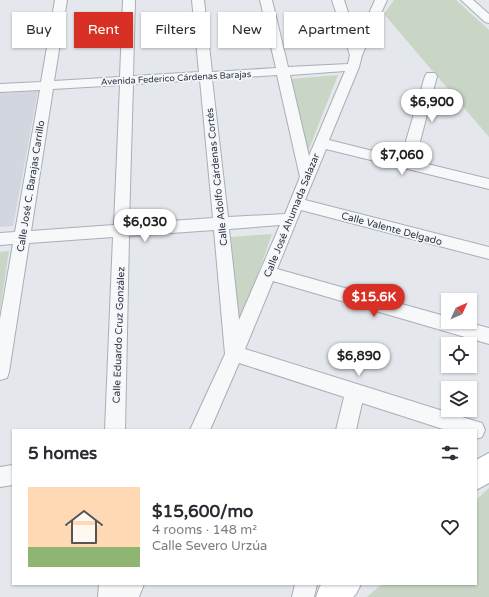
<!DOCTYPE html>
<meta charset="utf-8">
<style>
:root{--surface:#fff;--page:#f7f7f7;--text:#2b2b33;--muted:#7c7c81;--line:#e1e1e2;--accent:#d93025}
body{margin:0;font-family:"Varela Round",sans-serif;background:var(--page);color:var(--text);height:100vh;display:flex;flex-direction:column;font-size:15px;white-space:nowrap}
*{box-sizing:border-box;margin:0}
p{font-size:13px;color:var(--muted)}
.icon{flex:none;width:22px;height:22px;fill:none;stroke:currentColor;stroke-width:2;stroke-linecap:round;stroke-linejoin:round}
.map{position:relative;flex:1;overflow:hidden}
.panel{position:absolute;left:12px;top:429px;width:465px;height:156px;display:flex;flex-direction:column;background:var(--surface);border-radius:0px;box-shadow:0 1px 3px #0004}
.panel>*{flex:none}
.guide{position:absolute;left:12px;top:12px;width:465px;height:36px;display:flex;gap:8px}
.needle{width:26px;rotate:46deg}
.controls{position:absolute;left:441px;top:293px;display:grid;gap:8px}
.controls a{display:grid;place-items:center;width:36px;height:36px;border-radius:0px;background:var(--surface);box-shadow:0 1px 3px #0004;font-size:20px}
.price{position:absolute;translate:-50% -34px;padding:0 9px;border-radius:14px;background:#fff;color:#222;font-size:13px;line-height:26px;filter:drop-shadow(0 1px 2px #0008)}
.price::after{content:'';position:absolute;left:50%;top:24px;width:12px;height:9px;margin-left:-6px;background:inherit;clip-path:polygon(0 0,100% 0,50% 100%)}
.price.on{background:var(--accent);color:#fff}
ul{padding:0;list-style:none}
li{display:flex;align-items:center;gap:12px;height:100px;padding:0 16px}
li+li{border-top:1px solid var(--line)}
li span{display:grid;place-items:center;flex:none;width:112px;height:80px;border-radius:0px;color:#555}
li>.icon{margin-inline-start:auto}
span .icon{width:48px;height:48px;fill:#fffc;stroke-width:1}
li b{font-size:17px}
h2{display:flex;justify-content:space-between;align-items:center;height:48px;padding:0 16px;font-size:17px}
.pill{padding:0 14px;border-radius:0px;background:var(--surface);box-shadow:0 1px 3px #0004;font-size:14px;line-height:36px}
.pill.on{background:var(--accent);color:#fff}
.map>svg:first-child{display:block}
.built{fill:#d2d6de}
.green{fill:#c9d6c5}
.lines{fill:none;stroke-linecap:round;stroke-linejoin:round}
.street-casing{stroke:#a9aeb7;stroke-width:2}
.secondary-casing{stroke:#a9aeb7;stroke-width:2}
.street{fill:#f7f8fa;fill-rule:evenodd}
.secondary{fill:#fff;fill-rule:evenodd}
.labels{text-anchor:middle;stroke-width:3.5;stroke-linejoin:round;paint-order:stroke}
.far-street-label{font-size:9px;fill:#2b3445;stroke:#f4f6f9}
.street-label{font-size:10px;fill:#2b3445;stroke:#f4f6f9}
</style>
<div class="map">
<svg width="489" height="597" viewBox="0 0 489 597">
<rect width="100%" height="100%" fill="#e4e7ec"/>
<!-- built -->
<path class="built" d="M38,91L13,226L0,227V93Z"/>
<!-- green -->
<path class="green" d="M394,0H456L489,30V137L384,14Z
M338,75L307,154L290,79Z
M272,234L239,328L231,237Z
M9,251L0,311V252Z
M489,488V597H367L382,584H476V500Z"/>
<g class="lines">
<!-- street casing -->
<g class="street-casing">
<path id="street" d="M55,0H67L54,81L120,77L123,0H135L133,76L199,72L192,0H204L212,72L276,68L260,0H272L288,67L348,64L350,55L332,0H344L357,40L375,0H387L362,55L359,67L329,140L401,158L425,76L427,73H435L437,76L415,161L489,179V189L326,149L305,200L489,247V259L301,210L277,269L448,317V322H466L489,328V344L273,281L245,349L475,421L482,423L485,430L482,437L476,439V430H446L362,403L356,430H336L344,397L239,363L210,430H190L225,354L214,230L129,236L125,430H105L113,237L29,243L9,372L7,378L0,380V319L13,244L0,245V233L15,232L40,90L0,92V84L41,82ZM345,71L309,156L290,75ZM277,75L300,177L285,214L228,217L212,79ZM200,80L213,218L129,224L133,84ZM120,85L114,225L31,231L53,89ZM280,225L239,320L229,229Z
M461,0H473L489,14V23L485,22Z
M13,465V485L0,487V467Z
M99,584H144L139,597H98Z
M295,584H317L314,597H292Z"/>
</g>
<!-- secondary casing -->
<g class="secondary-casing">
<path id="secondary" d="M489,453V483L476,490V460Z
M323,584H361L356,594L353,597H316L320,586Z"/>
</g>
<!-- street -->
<use href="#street" class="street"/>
<!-- secondary -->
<use href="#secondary" class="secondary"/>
</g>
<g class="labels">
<!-- far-street labels -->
<g class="far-street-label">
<text transform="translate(176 78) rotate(-3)" y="3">Avenida Federico Cárdenas Barajas</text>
</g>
<!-- street labels -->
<g class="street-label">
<text transform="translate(216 177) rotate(-96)" y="4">Calle Adolfo Cárdenas Cortés</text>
<text transform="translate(30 186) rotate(-81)" y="4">Calle José C. Barajas Carrillo</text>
<text transform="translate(291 215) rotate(-68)" y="4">Calle José Ahumada Salazar</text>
<text transform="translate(392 228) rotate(15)" y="4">Calle Valente Delgado</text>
<text transform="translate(118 335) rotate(-88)" y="4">Calle Eduardo Cruz González</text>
</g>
</g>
</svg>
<div class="controls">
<a><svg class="needle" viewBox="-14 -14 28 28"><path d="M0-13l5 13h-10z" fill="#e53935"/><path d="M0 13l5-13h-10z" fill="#7c7c81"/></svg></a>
<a><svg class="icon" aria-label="locate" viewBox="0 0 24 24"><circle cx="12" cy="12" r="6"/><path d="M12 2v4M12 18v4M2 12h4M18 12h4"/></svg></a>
<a><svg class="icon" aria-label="layers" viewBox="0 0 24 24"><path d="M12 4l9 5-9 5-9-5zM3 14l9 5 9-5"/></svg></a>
</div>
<b class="price" style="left:432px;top:123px">$6,900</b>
<b class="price" style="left:402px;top:176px">$7,060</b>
<b class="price" style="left:145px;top:243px">$6,030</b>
<b class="price on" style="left:374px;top:318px">$15.6K</b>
<b class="price" style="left:359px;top:377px">$6,890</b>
<div class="guide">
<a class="pill">Buy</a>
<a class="pill on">Rent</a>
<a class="pill">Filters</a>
<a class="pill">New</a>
<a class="pill">Apartment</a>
</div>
<section class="panel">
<h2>5 homes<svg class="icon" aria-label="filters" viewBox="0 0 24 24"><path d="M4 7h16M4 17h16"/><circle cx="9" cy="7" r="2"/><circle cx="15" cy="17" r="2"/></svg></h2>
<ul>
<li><span style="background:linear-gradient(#ffd9b3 75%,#8fb573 0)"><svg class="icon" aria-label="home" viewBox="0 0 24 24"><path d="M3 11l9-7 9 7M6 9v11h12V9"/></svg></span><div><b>$15,600/mo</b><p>4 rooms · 148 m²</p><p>Calle Severo Urzúa</p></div><svg class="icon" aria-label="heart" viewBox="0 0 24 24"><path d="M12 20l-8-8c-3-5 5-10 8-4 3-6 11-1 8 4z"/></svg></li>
</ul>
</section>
</div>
